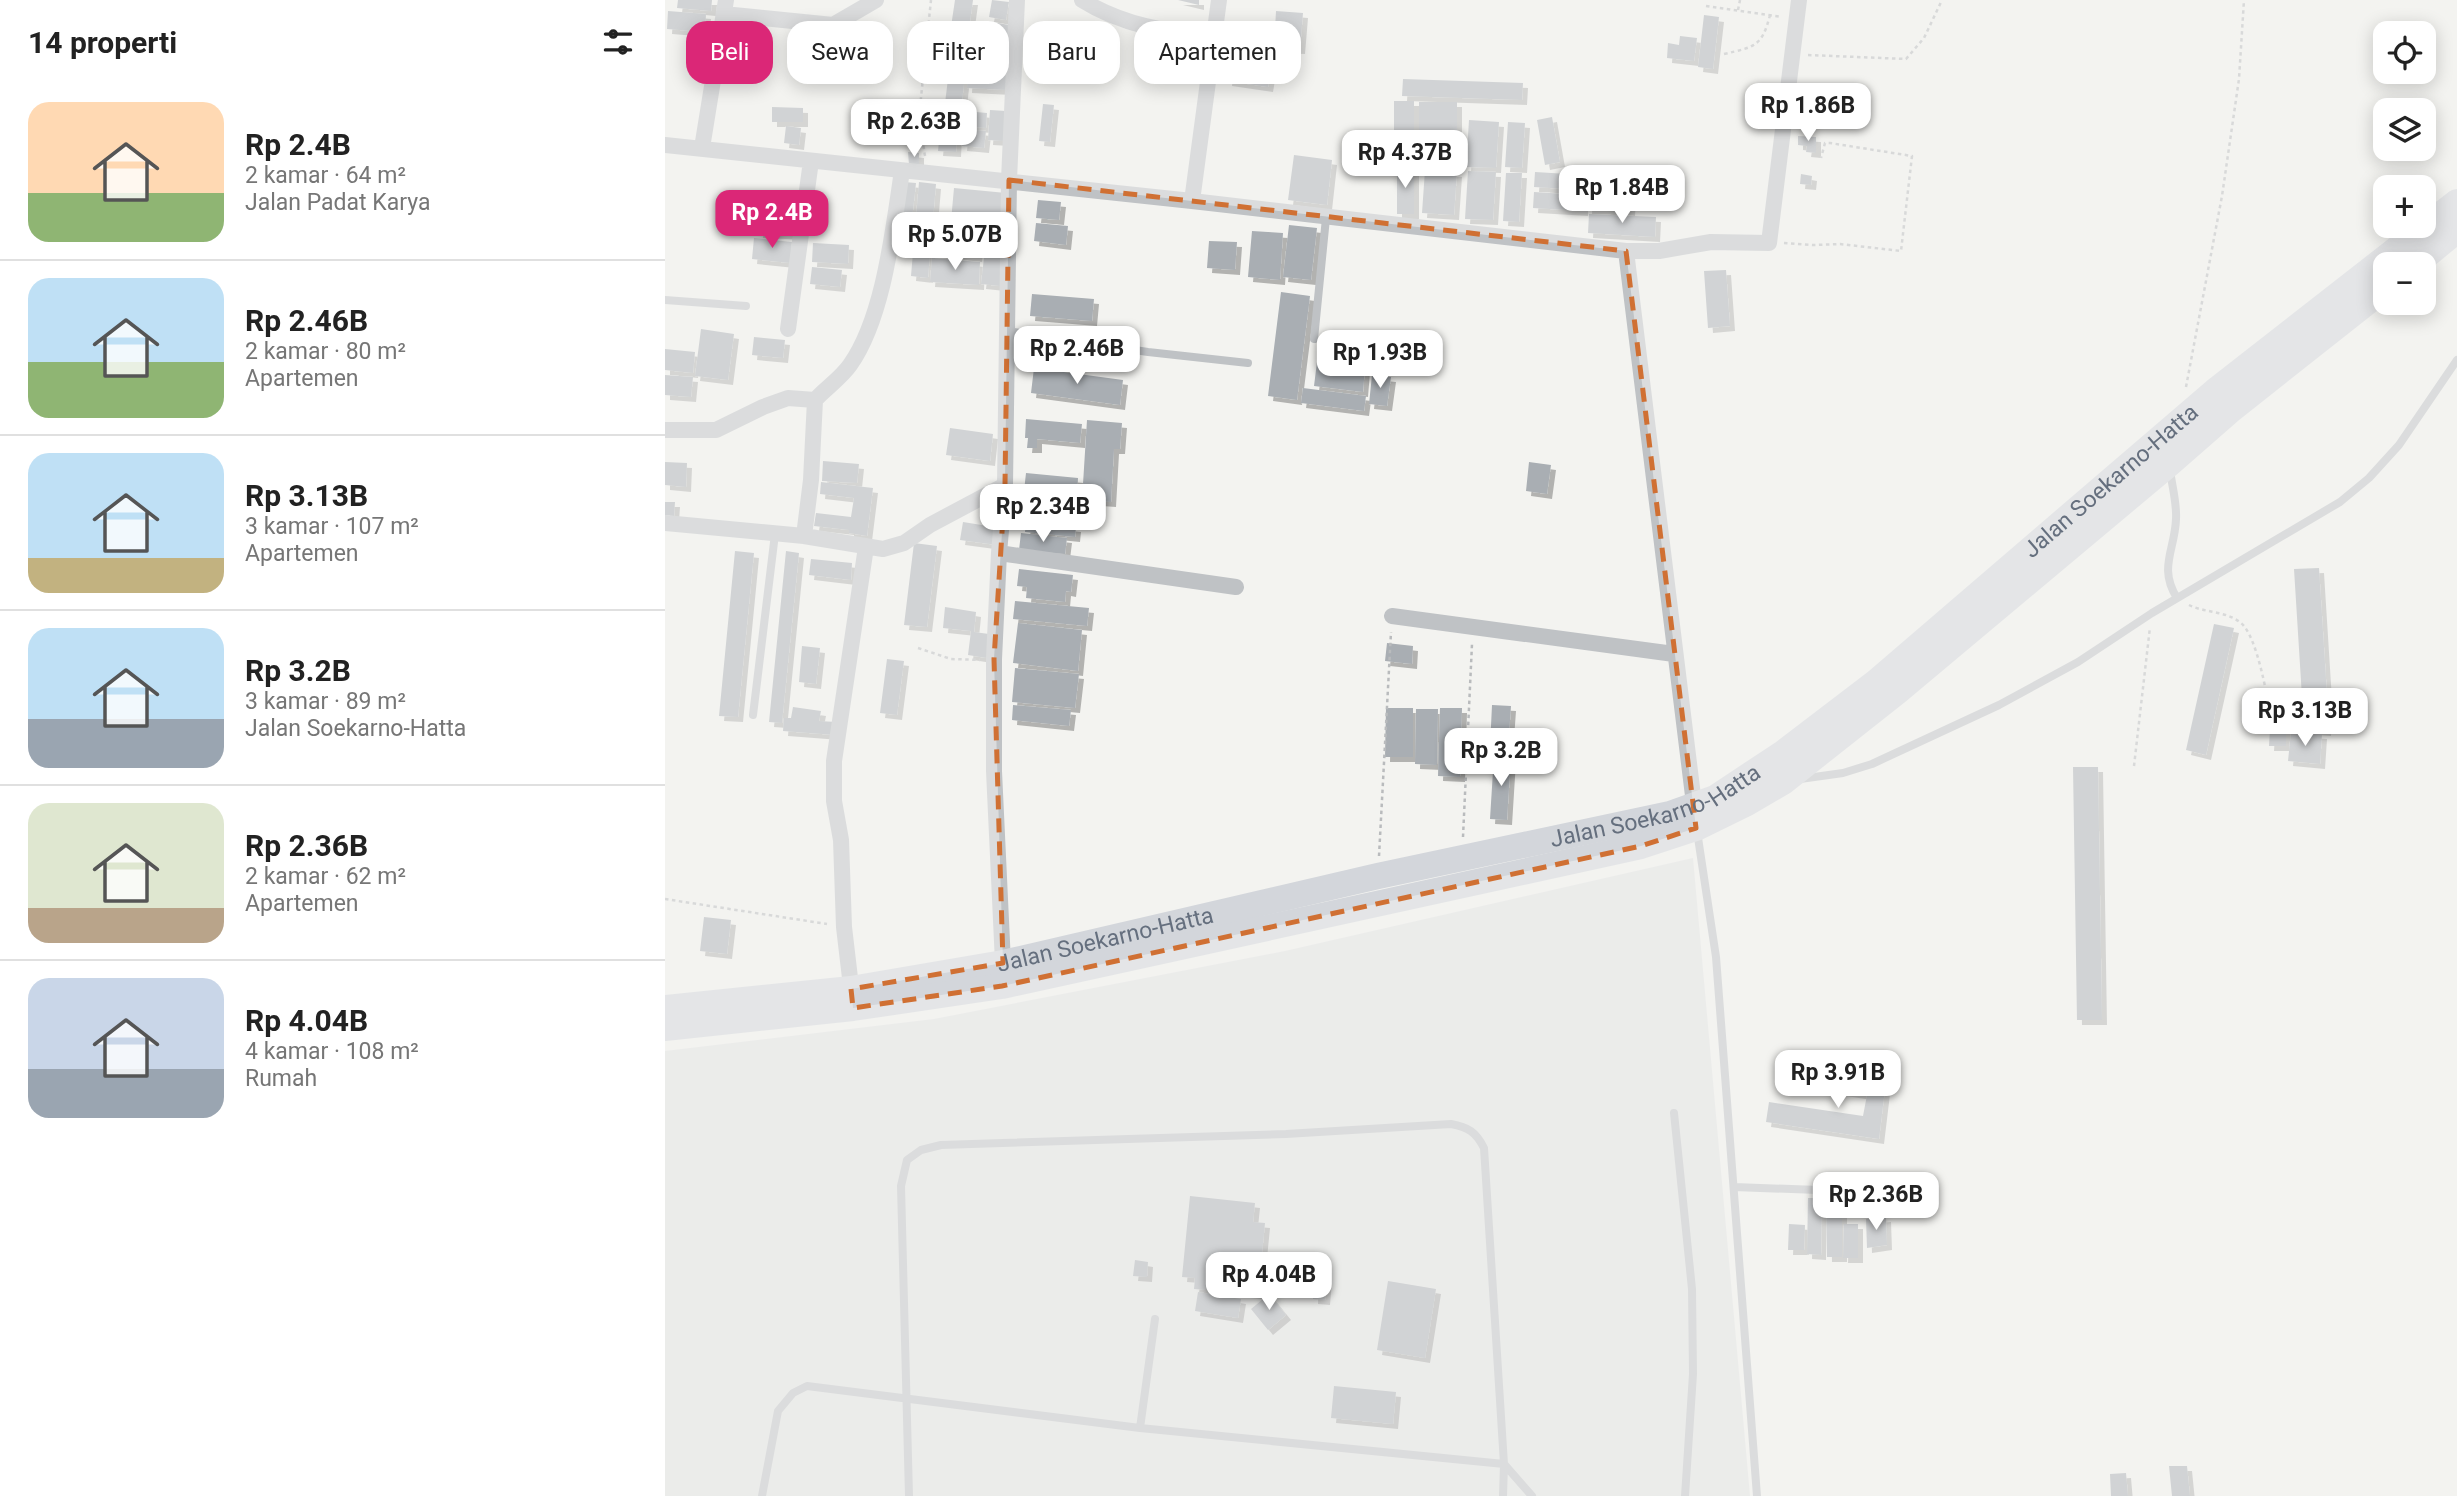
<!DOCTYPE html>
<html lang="id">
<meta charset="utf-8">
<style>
:root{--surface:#fff;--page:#f6f6f6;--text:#222;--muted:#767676;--line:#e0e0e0;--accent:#db2777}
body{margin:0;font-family:Roboto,sans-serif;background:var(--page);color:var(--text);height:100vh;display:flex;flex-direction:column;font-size:26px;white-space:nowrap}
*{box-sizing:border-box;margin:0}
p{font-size:23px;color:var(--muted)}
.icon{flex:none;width:38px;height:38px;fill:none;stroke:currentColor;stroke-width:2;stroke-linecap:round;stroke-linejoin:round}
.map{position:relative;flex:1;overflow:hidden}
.side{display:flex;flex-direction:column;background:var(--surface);width:665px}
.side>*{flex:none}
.top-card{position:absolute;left:21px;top:21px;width:665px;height:63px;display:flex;gap:14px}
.fabs{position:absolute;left:1708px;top:21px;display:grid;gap:14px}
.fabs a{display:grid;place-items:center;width:63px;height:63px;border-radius:14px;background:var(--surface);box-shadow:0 4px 18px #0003;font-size:35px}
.price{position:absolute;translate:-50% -60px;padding:0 16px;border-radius:14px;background:#fff;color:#222;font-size:23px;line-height:46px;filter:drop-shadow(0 2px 4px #0008)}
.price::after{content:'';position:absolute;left:50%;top:42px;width:21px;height:16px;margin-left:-10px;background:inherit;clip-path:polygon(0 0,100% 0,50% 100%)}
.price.current{background:var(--accent);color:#fff}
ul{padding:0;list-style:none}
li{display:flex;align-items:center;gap:21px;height:175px;padding:0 28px}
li+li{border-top:2px solid var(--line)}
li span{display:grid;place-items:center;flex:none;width:196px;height:140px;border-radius:21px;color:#555}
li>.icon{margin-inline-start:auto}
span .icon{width:84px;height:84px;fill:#fffc;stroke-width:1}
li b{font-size:30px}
h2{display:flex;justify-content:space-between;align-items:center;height:84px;padding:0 28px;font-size:30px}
.pill{padding:0 24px;border-radius:21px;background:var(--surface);box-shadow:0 4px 18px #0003;font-size:24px;line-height:63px}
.pill.current{background:var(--accent);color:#fff}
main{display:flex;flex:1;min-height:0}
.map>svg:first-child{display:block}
.built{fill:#e3e4e3}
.building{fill:#a9aeb3;filter:url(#shadow)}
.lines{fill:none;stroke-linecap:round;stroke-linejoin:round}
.path{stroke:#b9bbbd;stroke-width:2.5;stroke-dasharray:3.5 3.5;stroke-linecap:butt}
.lane{stroke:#bfc2c5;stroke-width:8}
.street{stroke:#bfc2c5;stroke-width:16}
.primary{stroke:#d3d6db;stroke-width:26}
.marked{fill:none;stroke:#d07033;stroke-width:5;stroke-dasharray:14 9;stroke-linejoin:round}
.labels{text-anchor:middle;stroke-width:7;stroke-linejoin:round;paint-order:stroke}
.street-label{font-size:23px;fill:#656f7e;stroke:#fff}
</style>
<main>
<section class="side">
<h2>14 properti<svg class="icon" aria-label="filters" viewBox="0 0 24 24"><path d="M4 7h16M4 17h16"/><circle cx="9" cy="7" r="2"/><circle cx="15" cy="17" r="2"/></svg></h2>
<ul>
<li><span style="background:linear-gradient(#ffd9b3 65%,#8fb573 0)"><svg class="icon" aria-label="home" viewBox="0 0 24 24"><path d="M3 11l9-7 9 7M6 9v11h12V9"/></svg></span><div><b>Rp 2.4B</b><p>2 kamar · 64 m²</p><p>Jalan Padat Karya</p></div></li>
<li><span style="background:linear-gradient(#bfe0f5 60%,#8fb573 0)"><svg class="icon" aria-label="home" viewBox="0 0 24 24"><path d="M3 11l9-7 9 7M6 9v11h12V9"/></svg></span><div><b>Rp 2.46B</b><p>2 kamar · 80 m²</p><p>Apartemen</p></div></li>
<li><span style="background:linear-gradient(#bfe0f5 75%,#c2b280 0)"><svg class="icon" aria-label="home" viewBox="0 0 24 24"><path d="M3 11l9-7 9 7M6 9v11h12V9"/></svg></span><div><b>Rp 3.13B</b><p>3 kamar · 107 m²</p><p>Apartemen</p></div></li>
<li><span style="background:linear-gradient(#bfe0f5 65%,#9aa5b1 0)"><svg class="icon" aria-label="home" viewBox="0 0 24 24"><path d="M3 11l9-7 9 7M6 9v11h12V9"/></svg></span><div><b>Rp 3.2B</b><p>3 kamar · 89 m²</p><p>Jalan Soekarno-Hatta</p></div></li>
<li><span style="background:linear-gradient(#dfe7d0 75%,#b9a48a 0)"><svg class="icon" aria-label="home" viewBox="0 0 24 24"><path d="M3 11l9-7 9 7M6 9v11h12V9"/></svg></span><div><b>Rp 2.36B</b><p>2 kamar · 62 m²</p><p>Apartemen</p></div></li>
<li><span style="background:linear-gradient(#c9d6e8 65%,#9aa5b1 0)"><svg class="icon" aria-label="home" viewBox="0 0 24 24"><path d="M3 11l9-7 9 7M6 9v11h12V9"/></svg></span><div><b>Rp 4.04B</b><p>4 kamar · 108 m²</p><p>Rumah</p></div></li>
</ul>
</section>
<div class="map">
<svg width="1792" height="1496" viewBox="0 0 1792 1496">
<defs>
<filter id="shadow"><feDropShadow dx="5" dy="5" stdDeviation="0" flood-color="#0004"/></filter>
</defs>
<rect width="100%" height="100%" fill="#f3f3f0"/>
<!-- built -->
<path class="built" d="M1028,858L1085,1496H0V1051L269,1019L620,951Z"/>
<!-- building -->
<path class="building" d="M13,0H47L46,11L12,8Z
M290,0H308L302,43L284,40Z
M327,0L344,2L341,20L324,17Z
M513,0H534V5Z
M3,11L41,14L40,32L2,29Z
M611,11L638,13L635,49L609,48Z
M1039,15L1054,17L1048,69L1033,67Z
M327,22L344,25L342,44L325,42Z
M1015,36L1032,38L1029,61L1002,58L1003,43L1014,45Z
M287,47L345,51L344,69L301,66L294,128L277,127Z
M574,48L595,51L593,67L606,69L603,87L562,81L564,63L572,64Z
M303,69L343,72L342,90L302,88Z
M738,79L858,83L857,100L737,96Z
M729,101H749V162H729Z
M754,102H792V164H754Z
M378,104L389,105L385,142L374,141Z
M107,107L138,108V122H107Z
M325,110L341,111L339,141L323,140Z
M300,111L322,113L321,128L299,126Z
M887,117L895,162L880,165L872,120Z
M804,120L834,122L831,168L801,167Z
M843,122L860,123L857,168L840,167Z
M121,126L136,128L134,145L119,143Z
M299,129L321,131L319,148L297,146Z
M275,131L292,132L291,152L273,151Z
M1133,136L1151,137V153L1141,152L1142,146L1133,145Z
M243,152L254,153V165H244Z
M629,155L667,160L662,205L623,200Z
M732,167H749V214H732Z
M760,170L792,172L789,215L757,213Z
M803,171L831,172L828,220L800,219Z
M870,172L936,176L935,191L869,187Z
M841,173H857L854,222L838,221Z
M1136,174L1147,176L1146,185L1135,184Z
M239,182L251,183L247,219L236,218Z
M254,182L271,184L263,278L246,276Z
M289,188L341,193L337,237L285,232Z
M869,192L918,195V211L868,208Z
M923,193L966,195L965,211L922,209Z
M373,200L396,202L394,220L371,218Z
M924,214L991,217L990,237L923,233Z
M94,216L137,218L136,235L93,233Z
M371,223L403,226L401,245L369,241Z
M624,225L652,228L646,280L618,277Z
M587,231L618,233L615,280L583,277Z
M269,233L314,238L312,257L267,252Z
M89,238L127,242L125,263L87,259Z
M321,240L340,242L335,286L316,284Z
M544,241L572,242L570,270L542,268Z
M148,243L184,245L183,264L147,262Z
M267,258L315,262L314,285L265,282Z
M147,267L177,270L175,287L145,284Z
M1061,270L1065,326L1043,328L1039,271Z
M616,292L645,296L632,400L603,396Z
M367,294L429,299L427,321L365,316Z
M36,329L69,334L63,380L30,376Z
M89,337L120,340L118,358L87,355Z
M658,345L706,351L704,363L656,357Z
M0,349L30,352L28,373L0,370Z
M652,362L700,367L698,392L649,386Z
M369,368L458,380L455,405L366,393Z
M0,375L28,377L26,397L0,395Z
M707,375L726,377L722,406L704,404Z
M638,388L701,396L699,411L636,403Z
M361,419L417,424L415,443L372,439V448H362L363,438H360Z
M422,420L457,423L455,449H449L446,502L417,500Z
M285,428L328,434L325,461L281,455Z
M158,461L194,464L192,483L157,481Z
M0,462L22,463L21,487L0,485Z
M864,462L886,465L882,494L861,491Z
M361,473L413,478L412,496L359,491Z
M156,482L208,488L202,536L184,533V530L149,526L151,513L186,517L189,498L155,494Z
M359,493L385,495L383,520L357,518Z
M0,502H10L9,516L0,515Z
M298,522L335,528L332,545L295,540Z
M361,522L411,527L410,537L360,532Z
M356,533L402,538L400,554L354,550Z
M249,543L272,546L262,627L239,625Z
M70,551L89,553L73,717L54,716Z
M121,551L134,553L117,723L104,722Z
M146,559L187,563L186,580L144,575Z
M1654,568L1662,695L1637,697L1629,569Z
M354,569L408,575L406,592L401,591L400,602L361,598L362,587L352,586Z
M350,601L424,608L422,626L348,619Z
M280,607L311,612L309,632L324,634L322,658L303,655L306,631L278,628Z
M353,623L417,630L413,671L348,663Z
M1549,624L1569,628L1541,755L1521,750Z
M722,643L748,646L747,664L720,661Z
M137,646L155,648L151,684L134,682Z
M222,659L239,661L232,715L215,713Z
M350,668L414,674L410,708L347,702Z
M348,705L406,710L404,726L347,720Z
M827,705L846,706L843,748L825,747Z
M128,707L156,711L154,721L171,722L170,735L118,731L119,718H126Z
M721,708H748V757H720Z
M775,708H797L795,777L773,776Z
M751,709H773L772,765L750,764Z
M1626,710L1662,712L1661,731L1625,728Z
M1605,729H1621V746H1604Z
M1626,732L1657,734L1655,764L1623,761Z
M829,755L846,756L842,820L825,819Z
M1408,767H1433L1437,1020H1412Z
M39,917L66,920L62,954L35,951Z
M1166,1073L1221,1081L1214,1139L1101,1122L1104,1102L1198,1116L1202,1095L1163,1089Z
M525,1196L590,1203L588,1222L600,1223L593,1294L529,1289L530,1278L517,1277Z
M1143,1198H1157L1156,1255L1142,1254Z
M1161,1198H1177V1257H1162Z
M1221,1217L1222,1245L1202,1248L1201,1219Z
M1124,1224L1140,1225L1139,1250H1123Z
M1179,1224H1193V1258H1178Z
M470,1260L483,1262L482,1277L468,1276Z
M649,1274L662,1276L660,1300L648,1299Z
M723,1281L771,1289L760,1358L712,1350Z
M533,1292L576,1299L573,1318L530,1311Z
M604,1294L621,1315L603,1330L586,1309Z
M669,1386L731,1392L728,1424L666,1418Z
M1504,1466H1522L1525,1496H1507Z
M1461,1473L1463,1496H1446L1445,1474Z"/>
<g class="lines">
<!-- path -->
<path class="path" d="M1041,6L1117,17
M1073,10L1075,0
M566,35L603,37
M1059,54C1089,47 1097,47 1105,15
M1143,55L1241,59L1259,38L1277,0
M260,156L254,117L266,0
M1119,243L1147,245L1175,244L1236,251L1247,156L1165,143H1160L1156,158
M1521,387L1557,196L1574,79L1579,0
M1524,605C1540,613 1562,611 1576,623C1592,636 1602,696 1606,717
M253,648L286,659L315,660
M1469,766L1485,627
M798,837L807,644
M714,856L726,632
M0,899L162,924"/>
<!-- lane -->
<path class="lane" d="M0,300L81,306
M342,331L483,352L583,363
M649,339L661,218
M1505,470C1507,486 1512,503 1511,519C1510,550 1493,568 1512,598
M88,715L110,534
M1135,779L1178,773L1207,764L1334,705L1413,662L1487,613L1675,502L1704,478L1734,445L1792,360
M1032,831L1051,957L1092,1496
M1009,1113L1027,1289L1028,1374L1020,1496
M1069,1187L1180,1191
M475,1428L490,1319
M97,1496L113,1411L128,1393L142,1386L475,1428L839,1464L867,1496
M244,1496L236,1186L242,1160L256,1150L276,1145L621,1134L786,1124C803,1127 811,1132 819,1148L839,1464L838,1496"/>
<!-- street -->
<path class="street" d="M417,0C455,24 504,34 549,35
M59,14L168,25L211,0
M0,145L527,201L961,251L1030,812
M37,148L61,0
M527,201L554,0
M961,251H994L1046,242L1104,243L1134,0
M123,329L146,161
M0,430H51L98,407L123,398L150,400
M0,523L139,536L218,549L239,543L265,525L340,485
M139,536L146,480L150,400C161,388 176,378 185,365C219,317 228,229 237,171
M334,553L571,587
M727,616L1009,654
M338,963L329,771V659L334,553L340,485L344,180L352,0
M187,995L179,927L176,840L169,801V761L201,547"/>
<!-- primary -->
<g class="primary">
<path d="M1751,264L1792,230"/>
<path id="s1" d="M0,1008L186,989L338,963L713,876L1005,814L1050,798L1118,753L1211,682L1550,391L1792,202"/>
<path d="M0,1028L188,1008L337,986L976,846L1031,828L1082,803L1118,782L1233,691L1504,464L1567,409L1720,288"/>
</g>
</g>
<!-- marked area -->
<path d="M0 0H1792V1496H0ZM344,180L961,251L1031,828L976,846L337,986L188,1008L186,989L338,963L329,659L340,485Z" fill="#f3f3f0" fill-opacity=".55" fill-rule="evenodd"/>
<path class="marked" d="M344,180L961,251L1031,828L976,846L337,986L188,1008L186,989L338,963L329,659L340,485Z"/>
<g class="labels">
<!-- street labels -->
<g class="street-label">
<text dy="8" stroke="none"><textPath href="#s1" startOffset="1580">Jalan Soekarno-Hatta</textPath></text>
<text dy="8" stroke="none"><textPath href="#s1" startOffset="1013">Jalan Soekarno-Hatta</textPath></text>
<text dy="8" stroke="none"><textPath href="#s1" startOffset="446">Jalan Soekarno-Hatta</textPath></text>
</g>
</g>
</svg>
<div class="fabs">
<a><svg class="icon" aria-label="locate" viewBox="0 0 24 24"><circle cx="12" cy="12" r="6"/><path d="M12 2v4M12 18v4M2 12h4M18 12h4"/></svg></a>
<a><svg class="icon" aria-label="layers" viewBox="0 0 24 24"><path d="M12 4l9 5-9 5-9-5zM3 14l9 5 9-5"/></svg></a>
<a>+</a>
<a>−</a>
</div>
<b class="price" style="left:1143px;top:143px">Rp 1.86B</b>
<b class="price" style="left:249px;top:159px">Rp 2.63B</b>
<b class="price" style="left:740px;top:190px">Rp 4.37B</b>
<b class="price" style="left:957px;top:225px">Rp 1.84B</b>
<b class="price current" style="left:107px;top:250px">Rp 2.4B</b>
<b class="price" style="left:290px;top:272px">Rp 5.07B</b>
<b class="price" style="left:412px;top:386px">Rp 2.46B</b>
<b class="price" style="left:715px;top:390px">Rp 1.93B</b>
<b class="price" style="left:378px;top:544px">Rp 2.34B</b>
<b class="price" style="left:1640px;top:748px">Rp 3.13B</b>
<b class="price" style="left:836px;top:788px">Rp 3.2B</b>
<b class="price" style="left:1173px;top:1110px">Rp 3.91B</b>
<b class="price" style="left:1211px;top:1232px">Rp 2.36B</b>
<b class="price" style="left:604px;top:1312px">Rp 4.04B</b>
<div class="top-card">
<a class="pill current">Beli</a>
<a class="pill">Sewa</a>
<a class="pill">Filter</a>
<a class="pill">Baru</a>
<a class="pill">Apartemen</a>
</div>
</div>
</main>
